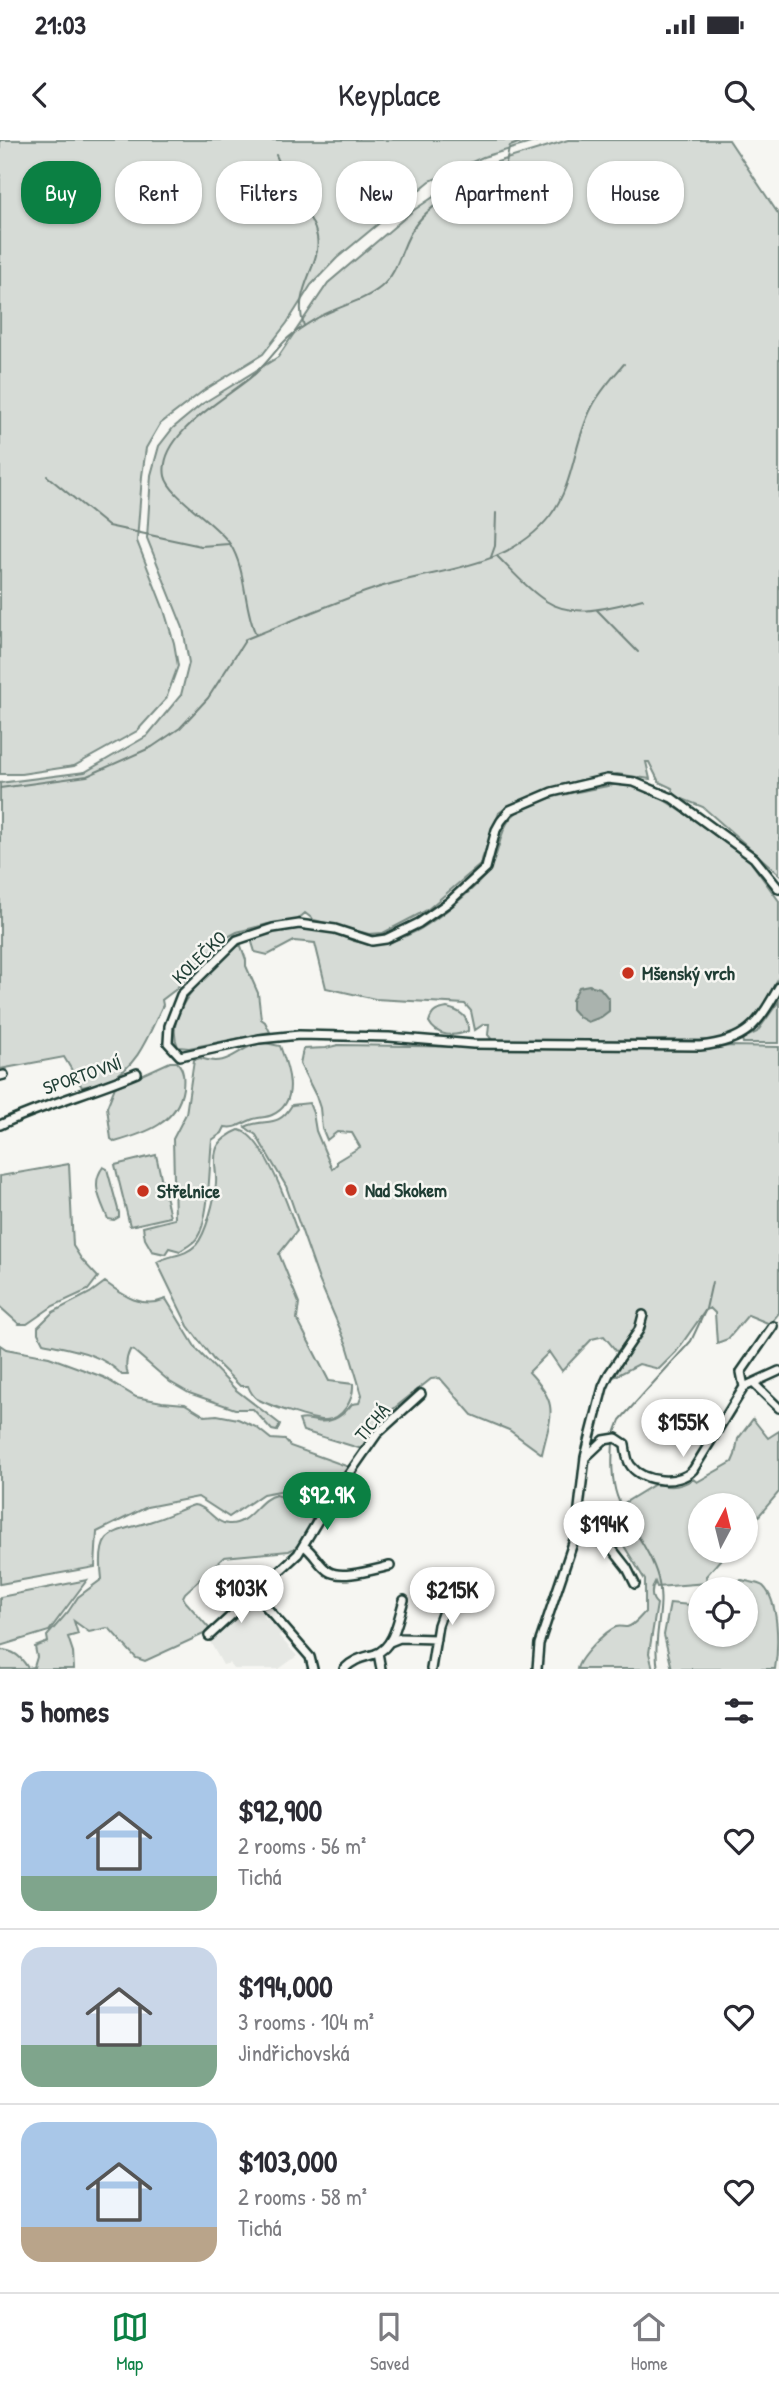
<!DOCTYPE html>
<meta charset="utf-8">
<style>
:root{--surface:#fff;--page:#f7f7f7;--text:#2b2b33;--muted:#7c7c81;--line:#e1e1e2;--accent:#0b8043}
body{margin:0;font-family:"Patrick Hand",sans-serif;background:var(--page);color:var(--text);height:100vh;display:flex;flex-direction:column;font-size:26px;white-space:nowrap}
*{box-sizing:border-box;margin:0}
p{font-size:23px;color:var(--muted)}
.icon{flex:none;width:38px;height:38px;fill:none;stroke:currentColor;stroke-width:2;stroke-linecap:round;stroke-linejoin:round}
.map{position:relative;height:1529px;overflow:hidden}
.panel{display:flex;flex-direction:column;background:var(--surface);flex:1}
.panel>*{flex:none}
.banner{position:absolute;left:21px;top:21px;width:738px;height:63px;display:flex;gap:14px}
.needle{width:46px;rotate:7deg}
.fabs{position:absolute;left:688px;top:1353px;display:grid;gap:14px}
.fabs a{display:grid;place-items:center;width:70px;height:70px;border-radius:50%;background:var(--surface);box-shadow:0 2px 5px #0004;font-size:35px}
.price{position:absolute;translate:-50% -60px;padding:0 16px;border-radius:24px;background:#fff;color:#222;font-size:23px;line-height:46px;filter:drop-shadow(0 2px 4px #0008)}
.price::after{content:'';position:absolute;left:50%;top:42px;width:21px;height:16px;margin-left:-10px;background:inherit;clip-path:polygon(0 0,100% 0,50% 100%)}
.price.active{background:var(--accent);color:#fff}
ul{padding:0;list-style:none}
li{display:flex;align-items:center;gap:21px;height:175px;padding:0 21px}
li+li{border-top:2px solid var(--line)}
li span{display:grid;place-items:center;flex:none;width:196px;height:140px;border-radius:21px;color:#555}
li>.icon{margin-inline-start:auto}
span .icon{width:84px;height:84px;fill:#fffc;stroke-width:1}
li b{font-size:30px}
h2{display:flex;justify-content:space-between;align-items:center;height:84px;padding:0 21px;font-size:30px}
.pill{padding:0 24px;border-radius:28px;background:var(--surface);box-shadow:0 2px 5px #0004;font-size:24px;line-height:63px}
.pill.active{background:var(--accent);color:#fff}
.status{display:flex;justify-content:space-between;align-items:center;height:49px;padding:0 35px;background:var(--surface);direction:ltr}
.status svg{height:19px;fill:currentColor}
header{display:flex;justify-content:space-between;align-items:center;height:91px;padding:0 21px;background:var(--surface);font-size:32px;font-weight:600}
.tab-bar{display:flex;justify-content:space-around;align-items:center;height:98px;border-top:2px solid var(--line);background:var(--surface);font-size:19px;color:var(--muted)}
.tab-bar a{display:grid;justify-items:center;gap:4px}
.tab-bar .active{color:var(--accent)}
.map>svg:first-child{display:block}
.built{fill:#e6e8e4}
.green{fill:#d6dbd6;stroke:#7a8c85;stroke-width:2}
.water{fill:#aab3ae;stroke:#72847d;stroke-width:2}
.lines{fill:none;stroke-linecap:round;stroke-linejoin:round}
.stream{stroke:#72847d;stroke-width:2}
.street-casing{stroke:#1f3d34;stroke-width:12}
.street{stroke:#f6f6f2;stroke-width:7}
.poi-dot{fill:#c8321e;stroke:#f6f6f2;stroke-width:2.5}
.labels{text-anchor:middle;stroke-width:5;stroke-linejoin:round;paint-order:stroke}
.street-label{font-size:19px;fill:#1f3d34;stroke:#f6f6f2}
.poi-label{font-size:19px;font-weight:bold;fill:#1f3d34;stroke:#f6f6f2;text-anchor:start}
</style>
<div class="status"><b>21:03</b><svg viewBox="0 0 49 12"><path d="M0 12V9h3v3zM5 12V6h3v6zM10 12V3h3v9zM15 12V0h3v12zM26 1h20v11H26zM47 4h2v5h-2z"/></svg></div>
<header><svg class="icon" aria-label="back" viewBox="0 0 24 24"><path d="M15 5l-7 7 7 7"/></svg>Keyplace<svg class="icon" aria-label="search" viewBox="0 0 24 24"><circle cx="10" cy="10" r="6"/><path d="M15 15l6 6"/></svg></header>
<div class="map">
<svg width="779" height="1529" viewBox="0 0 779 1529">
<rect width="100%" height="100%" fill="#f6f6f2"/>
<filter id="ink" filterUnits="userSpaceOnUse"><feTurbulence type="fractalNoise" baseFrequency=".0143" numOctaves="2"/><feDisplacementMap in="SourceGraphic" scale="14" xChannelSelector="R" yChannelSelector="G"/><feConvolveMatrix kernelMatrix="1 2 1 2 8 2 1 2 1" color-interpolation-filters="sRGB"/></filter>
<g filter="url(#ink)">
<!-- built -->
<path class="built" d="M253,1463L266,1479L270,1477L283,1491L279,1496L297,1516L279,1529H233L230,1523L223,1525L210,1502Z"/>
<!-- green -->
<path class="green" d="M0,0H541L483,17L430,41L337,118L311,145L287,183L263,214L203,251L160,284L146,308L142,336L137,401L164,470L174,503L178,526L166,559L137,591L74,626L21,634H0Z
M568,0H729L779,75V734L703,667L675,656L672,648L659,642L649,622H646L650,639L617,634L582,640L560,645L510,665L499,673L480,725L427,770L383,793L369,794L314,780L305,773L296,781L268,784L237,792L220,801L175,850L162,860L163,865C149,893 139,926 109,940C101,944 90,945 82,947L64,917L0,929V643L85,632L147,596L181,555L189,523L183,488L147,398L151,335L159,306L173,288L202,264L278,217L328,143L414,70L457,41L497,22Z
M618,644L637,647L655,654L693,679L750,721L779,761V837L764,864L750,884L723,900L493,901L488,895L489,884H484L475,890L471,871L465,864L375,859L326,848L315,803L294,801L268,815L255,812L251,799C273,791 300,786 324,790C334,792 344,798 354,801C377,808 400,800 420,789C438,779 479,746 489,730C501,713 498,687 516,673C537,656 591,650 618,644Z
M236,806H241L246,820V826L258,853L261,879L265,882L270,892L189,908L178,907C161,869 213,830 236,806Z
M779,861V903H743L742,899L757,892Z
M447,868C460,871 469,876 468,891C454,897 437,897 429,882C432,871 437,870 447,868Z
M265,903L280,906C288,927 301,962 272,975C266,978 257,977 251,980C241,984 235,989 225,987L222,993L212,1000C209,1024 210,1079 197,1098C193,1104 186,1107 180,1111L169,1108L165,1114L152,1111L145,1099L143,1087L175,1079L173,999L186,974L194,920L200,918C232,929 235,906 265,903Z
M338,905L706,910L730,906L779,907V1173L770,1184L748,1175L728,1199L717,1203L715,1173L710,1168L705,1171L676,1212L659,1229L639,1224L614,1237L643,1188L636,1187L617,1212L604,1196L592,1199L562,1231L549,1212L529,1232C560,1265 551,1274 542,1314L509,1290L472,1275L440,1238L431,1239L382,1278L362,1309L303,1291L299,1280C306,1278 309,1280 316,1281C332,1284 343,1276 352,1264L359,1263L362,1255L347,1205L319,1140L286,1046L256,995L245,987C266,977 277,990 292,965L309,963L313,973L316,991L332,1029L337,1024V1021L360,1007L352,993L337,992L327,1000L322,988L320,968L316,956L300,924L303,909L326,908Z
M170,922H177C184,929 184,938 183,948C178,983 146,993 115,1002L111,999L107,967L115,947Z
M239,990C264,995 289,1068 297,1091L279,1114L299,1163L297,1179L329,1241L353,1244C354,1259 343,1279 326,1280C314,1281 268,1265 257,1259C253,1256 250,1251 248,1246H240L213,1219L188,1186L157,1122C171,1114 184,1117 196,1105C206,1094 215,1059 216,1043C217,1033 213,1021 216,1011C218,1001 231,993 239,990Z
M156,1015L170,1077L130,1086L115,1025Z
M69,1024L73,1106L82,1120L98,1137L88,1150L53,1166L27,1184H19L0,1167V1036Z
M103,1027L107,1029L119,1073V1077L114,1080L108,1079C101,1061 90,1044 103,1027Z
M105,1142C124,1156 142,1169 166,1159L197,1210L236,1250L280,1284L277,1291L272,1290L253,1269H235L189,1253L170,1242L134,1211L130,1210C126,1218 125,1226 128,1235H122C102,1213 70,1209 43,1203L38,1193V1187L53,1172L90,1153Z
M0,1205L6,1209L49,1217L103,1237L136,1257L162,1262L185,1264L205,1276L217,1275L238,1279L256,1287L271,1299L285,1300L290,1306L349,1327L318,1373L309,1363L285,1350L263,1354L229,1377L198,1357L147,1367L97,1392L95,1427L0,1444Z
M753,1279L768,1298L779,1291V1352L746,1391V1365H700V1410L728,1411L706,1436L707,1443L657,1447L655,1442C651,1450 650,1458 657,1464L649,1513L653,1529H577C579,1518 605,1491 616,1487C619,1486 623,1487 627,1487C635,1485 640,1477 645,1472V1440L616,1393V1383L623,1378L616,1368L657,1343C670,1349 681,1347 693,1339L697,1342L732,1322L735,1315L738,1299Z
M276,1355L292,1359L312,1376L311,1387L305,1397L295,1408L289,1411L224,1417L185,1453L183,1457L185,1461L209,1488L206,1493L145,1521L136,1518L110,1489L107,1488L89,1492L74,1481L78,1494L68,1497L73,1512L74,1529H0V1510C14,1510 21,1517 28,1528L34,1527L37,1517L35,1507L48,1502L47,1496L68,1472L78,1457L102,1439C96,1388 112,1394 152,1381C166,1377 179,1370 194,1365C208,1366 214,1383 228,1384C249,1386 258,1358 276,1355Z
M87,1440L49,1491L0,1506V1457Z
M742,1440C748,1442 757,1442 763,1446C779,1461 779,1505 775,1529H672L664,1495L670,1463L700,1466V1494H746V1449H717L718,1446L726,1442Z"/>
<!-- water -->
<path class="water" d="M589,845L600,848L609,859V871L601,877L588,882L579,877L572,869V860L579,847Z"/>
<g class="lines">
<!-- stream -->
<path class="stream" d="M276,15C281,26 285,38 291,50C299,65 314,78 317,97C322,125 291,151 304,186
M47,336L108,386L201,406L229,404
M497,416C512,431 528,450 546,461C575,480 613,466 643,459
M491,417L495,406L496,373
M597,470L638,512
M256,495C294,480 332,463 371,450C432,428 506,432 550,376C575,343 573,303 592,267C600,251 612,238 624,224
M0,648L87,636L152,607L180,588L208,558L246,499L256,495C243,466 247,431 230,404C216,383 169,356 165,336C157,293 231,256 256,233C268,222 277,208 288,198C297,190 309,183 319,177C339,166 364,161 381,147C401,130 401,102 417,83C431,66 453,52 472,42C481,37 500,35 505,26C508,20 507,12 510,6L526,0
M614,1296L620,1280L691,1201L706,1169L712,1142
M613,1302C612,1320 611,1338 617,1356C627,1384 650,1408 658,1438C666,1468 652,1497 658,1529"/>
<!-- street casing -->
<g class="street-casing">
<path id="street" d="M779,749L754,718L672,658L634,642L607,639L552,652L510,670L501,681L496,690L486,728L449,762L419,783L386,799L372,801L335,789L299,784L273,788L237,800L181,855L169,886L168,903L180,916L259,899L299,895L389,897L473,904L700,906C746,901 757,886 779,847
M0,936L4,935
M0,985C45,964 92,952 137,933
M753,1243L779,1268
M744,1247L741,1232L773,1186
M586,1317L604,1300L616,1298L625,1304C626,1311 626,1320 631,1326C644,1343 679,1345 693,1330L744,1247L779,1231
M576,1394L609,1405L627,1428L635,1444
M304,1406C314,1413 319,1425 328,1431C341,1440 375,1429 390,1426
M254,1453L310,1517L313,1529
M209,1496L298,1414L326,1367L377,1294L421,1254
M390,1502L400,1498L436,1499
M378,1513L381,1529
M344,1529C354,1519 362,1518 375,1514C395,1507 398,1478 404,1460
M431,1529L438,1485L454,1440
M537,1529L539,1504L576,1394L585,1317L603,1247L609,1234L639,1190L643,1175"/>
</g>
<!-- street -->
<use href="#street" class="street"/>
</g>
</g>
<!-- markers -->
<g class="poi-dot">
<circle cx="628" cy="833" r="7"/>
<circle cx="351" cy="1050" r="7"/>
<circle cx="143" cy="1051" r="7"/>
</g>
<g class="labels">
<!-- street labels -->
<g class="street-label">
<text transform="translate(199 817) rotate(-44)" y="7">KOLEČKO</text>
<text transform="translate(82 935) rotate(-19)" y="7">SPORTOVNÍ</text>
<text transform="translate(372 1282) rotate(-49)" y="7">TICHÁ</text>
</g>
<!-- poi labels -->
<g class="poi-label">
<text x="642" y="840">Mšenský vrch</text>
<text x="365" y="1057">Nad Skokem</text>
<text x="157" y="1058">Střelnice</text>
</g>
</g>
</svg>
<div class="fabs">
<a><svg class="needle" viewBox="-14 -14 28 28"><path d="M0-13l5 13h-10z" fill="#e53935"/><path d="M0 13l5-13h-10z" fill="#7c7c81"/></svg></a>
<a><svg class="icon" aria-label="locate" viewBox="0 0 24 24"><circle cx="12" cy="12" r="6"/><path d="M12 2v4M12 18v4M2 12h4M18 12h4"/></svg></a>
</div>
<b class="price" style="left:683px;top:1319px">$155K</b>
<b class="price active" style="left:327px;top:1392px">$92.9K</b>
<b class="price" style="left:604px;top:1421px">$194K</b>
<b class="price" style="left:241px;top:1485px">$103K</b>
<b class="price" style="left:452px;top:1487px">$215K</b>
<div class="banner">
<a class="pill active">Buy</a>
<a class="pill">Rent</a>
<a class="pill">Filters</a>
<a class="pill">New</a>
<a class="pill">Apartment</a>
<a class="pill">House</a>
</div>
</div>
<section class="panel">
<h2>5 homes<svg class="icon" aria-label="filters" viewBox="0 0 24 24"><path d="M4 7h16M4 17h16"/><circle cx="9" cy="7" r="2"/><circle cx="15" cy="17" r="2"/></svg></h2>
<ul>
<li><span style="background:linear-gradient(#a9c7e8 75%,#7fa58c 0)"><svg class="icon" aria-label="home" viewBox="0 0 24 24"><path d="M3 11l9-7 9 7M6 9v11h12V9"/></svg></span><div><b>$92,900</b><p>2 rooms · 56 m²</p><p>Tichá</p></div><svg class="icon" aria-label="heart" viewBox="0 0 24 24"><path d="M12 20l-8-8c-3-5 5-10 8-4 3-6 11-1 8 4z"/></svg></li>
<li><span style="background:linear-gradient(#c9d6e8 70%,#7fa58c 0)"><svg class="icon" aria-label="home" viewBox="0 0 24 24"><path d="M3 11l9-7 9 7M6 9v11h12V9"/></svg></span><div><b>$194,000</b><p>3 rooms · 104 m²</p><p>Jindřichovská</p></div><svg class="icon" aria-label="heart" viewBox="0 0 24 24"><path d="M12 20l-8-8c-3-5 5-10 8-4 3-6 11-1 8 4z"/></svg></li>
<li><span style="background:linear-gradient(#a9c7e8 75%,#b9a48a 0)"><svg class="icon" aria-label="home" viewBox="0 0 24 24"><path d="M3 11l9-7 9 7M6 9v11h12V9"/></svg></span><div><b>$103,000</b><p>2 rooms · 58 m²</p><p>Tichá</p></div><svg class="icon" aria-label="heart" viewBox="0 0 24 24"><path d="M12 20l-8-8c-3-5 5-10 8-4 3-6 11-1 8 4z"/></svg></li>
</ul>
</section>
<nav class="tab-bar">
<a class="active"><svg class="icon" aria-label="map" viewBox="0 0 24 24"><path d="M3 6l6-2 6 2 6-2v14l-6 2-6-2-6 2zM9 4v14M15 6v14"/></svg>Map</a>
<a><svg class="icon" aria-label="saved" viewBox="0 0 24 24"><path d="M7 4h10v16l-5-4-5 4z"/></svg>Saved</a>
<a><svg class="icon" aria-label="home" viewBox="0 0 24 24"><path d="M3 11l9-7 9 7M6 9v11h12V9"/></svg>Home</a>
</nav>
